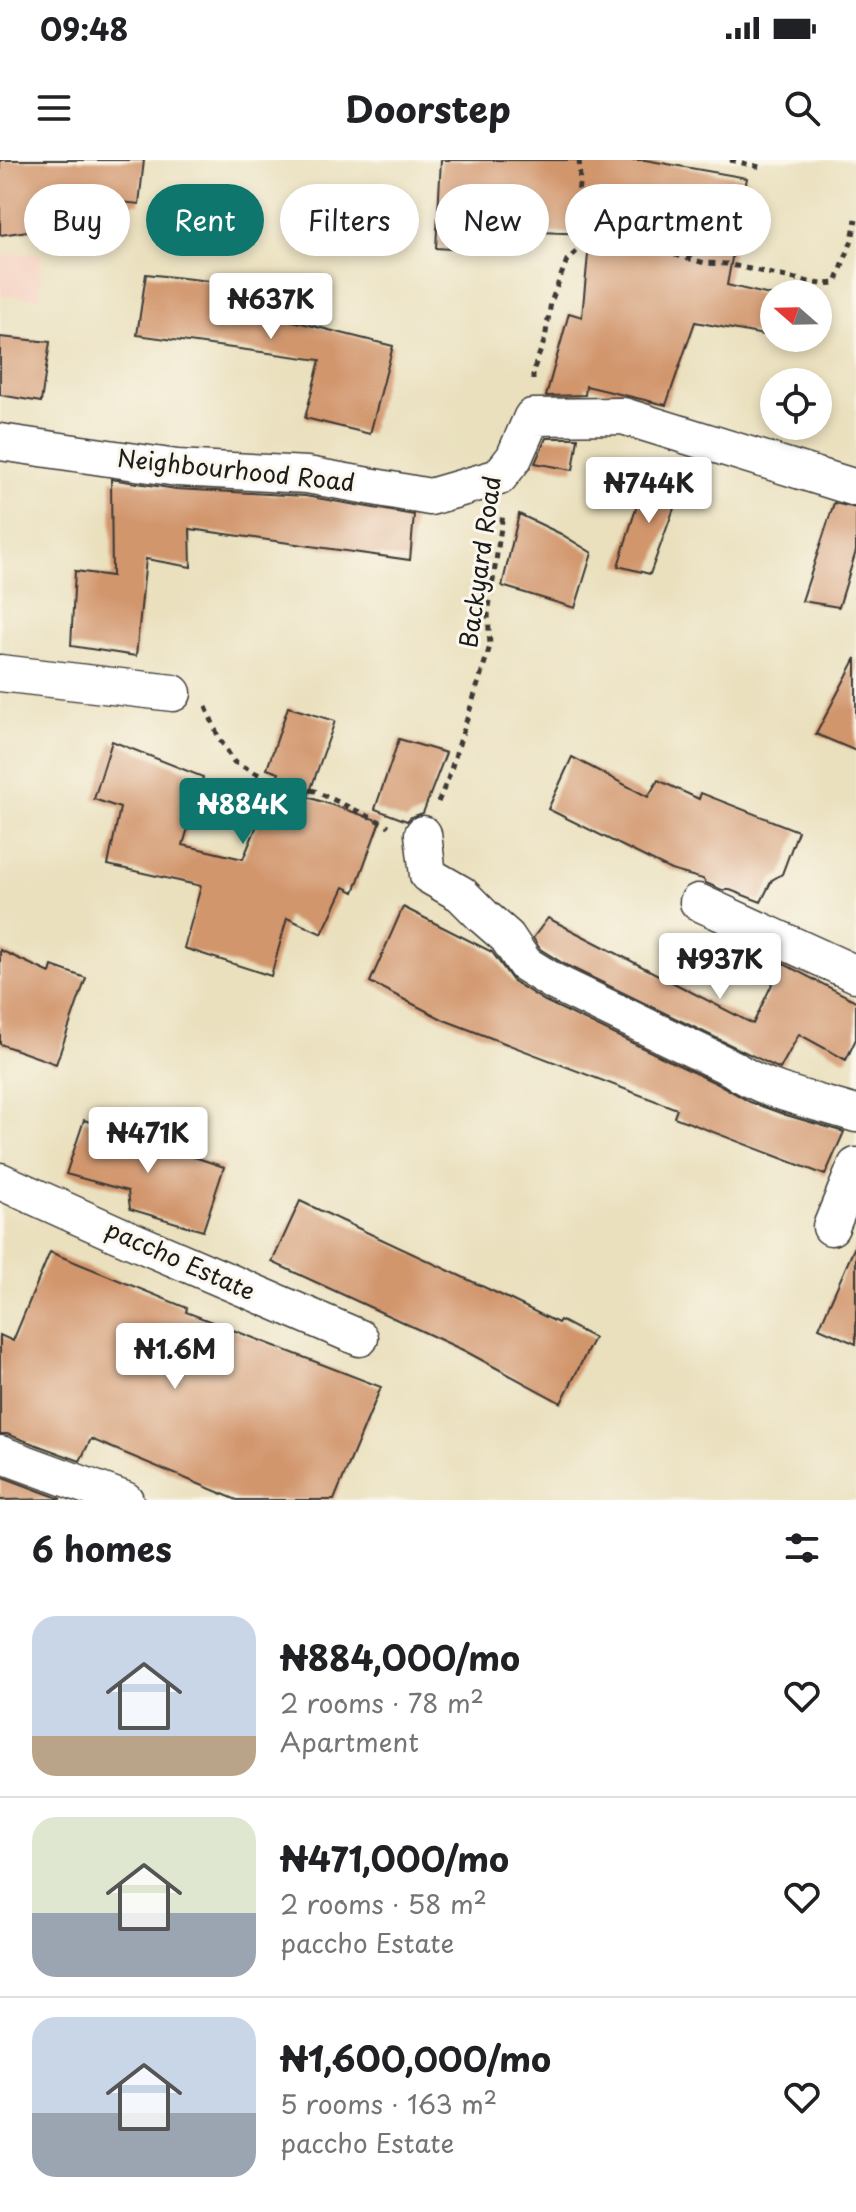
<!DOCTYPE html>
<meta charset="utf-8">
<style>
:root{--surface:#fff;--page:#f2f2f2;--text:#202124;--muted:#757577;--line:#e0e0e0;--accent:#0f766e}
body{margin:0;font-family:"Playpen Sans",sans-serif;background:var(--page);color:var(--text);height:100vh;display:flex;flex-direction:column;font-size:30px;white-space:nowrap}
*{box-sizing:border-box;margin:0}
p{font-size:26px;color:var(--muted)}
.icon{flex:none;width:44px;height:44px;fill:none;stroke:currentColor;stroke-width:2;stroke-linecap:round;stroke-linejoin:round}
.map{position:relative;height:1340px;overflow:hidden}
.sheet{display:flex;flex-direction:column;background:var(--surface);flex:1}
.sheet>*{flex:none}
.banner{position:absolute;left:24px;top:24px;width:808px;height:72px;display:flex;gap:16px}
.needle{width:52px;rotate:290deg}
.tools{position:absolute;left:760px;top:120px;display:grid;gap:16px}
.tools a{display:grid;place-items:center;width:72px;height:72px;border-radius:50%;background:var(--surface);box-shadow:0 4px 12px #0003;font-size:40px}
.price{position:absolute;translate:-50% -68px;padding:0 18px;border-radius:8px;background:#fff;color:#222;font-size:26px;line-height:52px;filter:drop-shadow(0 2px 4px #0008)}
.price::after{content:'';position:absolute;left:50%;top:48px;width:24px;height:18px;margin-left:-12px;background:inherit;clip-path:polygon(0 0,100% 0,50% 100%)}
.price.on{background:var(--accent);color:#fff}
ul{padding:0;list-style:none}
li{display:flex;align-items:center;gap:24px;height:200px;padding:0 32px}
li+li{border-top:2px solid var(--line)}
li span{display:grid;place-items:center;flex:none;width:224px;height:160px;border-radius:24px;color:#555}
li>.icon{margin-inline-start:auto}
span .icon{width:96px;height:96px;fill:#fffc;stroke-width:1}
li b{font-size:34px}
h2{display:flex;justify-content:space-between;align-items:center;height:96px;padding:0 32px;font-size:34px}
.pill{padding:0 28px;border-radius:36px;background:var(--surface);box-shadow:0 4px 12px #0003;font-size:28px;line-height:72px}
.pill.on{background:var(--accent);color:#fff}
.status{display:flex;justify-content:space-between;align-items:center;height:56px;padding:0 40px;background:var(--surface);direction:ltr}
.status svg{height:22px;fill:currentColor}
header{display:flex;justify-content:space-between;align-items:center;height:104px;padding:0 32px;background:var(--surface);font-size:36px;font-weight:700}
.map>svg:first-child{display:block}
.built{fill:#f5d2c2}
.building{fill:#d2966d}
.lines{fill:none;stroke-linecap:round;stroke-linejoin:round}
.minor-casing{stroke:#3b3934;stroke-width:39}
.path{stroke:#3b3934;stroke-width:5;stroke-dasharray:6 6;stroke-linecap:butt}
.minor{stroke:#fff;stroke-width:36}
.labels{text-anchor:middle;stroke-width:6;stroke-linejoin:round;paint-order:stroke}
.street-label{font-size:24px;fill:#1c1c1c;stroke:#fbf7ec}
</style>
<div class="status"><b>09:48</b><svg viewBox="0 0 49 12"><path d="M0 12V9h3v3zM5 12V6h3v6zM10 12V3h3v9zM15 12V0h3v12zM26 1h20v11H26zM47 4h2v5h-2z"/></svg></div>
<header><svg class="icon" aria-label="menu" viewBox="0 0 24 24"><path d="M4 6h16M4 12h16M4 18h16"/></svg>Doorstep<svg class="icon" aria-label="search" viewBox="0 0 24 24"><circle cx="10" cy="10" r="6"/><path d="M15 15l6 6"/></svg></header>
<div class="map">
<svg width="856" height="1340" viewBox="0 0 856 1340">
<rect width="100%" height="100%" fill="#fbf7ec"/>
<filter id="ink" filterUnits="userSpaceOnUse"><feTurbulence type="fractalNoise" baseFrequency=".0125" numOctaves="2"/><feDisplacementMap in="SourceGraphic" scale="16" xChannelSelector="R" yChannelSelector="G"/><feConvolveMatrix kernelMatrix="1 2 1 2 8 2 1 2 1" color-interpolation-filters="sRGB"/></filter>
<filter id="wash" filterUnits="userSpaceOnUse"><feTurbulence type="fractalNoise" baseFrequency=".006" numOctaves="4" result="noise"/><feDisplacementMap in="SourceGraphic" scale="32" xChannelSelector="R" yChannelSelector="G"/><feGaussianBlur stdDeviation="1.8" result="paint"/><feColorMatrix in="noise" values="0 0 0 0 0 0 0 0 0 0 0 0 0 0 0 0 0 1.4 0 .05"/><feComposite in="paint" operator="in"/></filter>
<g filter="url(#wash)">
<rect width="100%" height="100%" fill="#eae0be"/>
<!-- built -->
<path class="built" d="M41,93L40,138L0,136V94Z"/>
<g id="blocks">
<!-- building -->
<path class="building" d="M0,0H144L139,44L37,33L42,69L0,75Z
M441,0H645L747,18L727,125L774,136V177L695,162L666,245L586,226L585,235L546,236L569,153L582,157L590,74L484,70L483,91L436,88Z
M146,114L292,130L289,160L393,186L370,274L305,258L320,200L137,175Z
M0,177L50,182L41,242L0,235Z
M546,278H578L573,310L535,303Z
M646,316L681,329L650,414L618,406Z
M111,319L176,329L305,336L414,355L410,400L190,369L191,407L146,399L136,496L71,486L75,411L112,416Z
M834,343L856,348V391L839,447L802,441Z
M519,354L561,374L592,393L575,448L502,426Z
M856,498V591L816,574Z
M288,547L335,561L308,637L380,661L354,732L344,727L322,774L287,758L271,816L184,788L201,726L108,705L120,648L94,639L112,581L203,617L183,685L243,699L279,613L267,609Z
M399,579L446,593L423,653L411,657L407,661L375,649Z
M572,597L648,637L658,620L699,639L701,633L798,671L782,714L772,720L761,742L730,730H722L706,723L703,719L671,710L548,649Z
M403,747L492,792L513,821L545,841L722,926L750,942L786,955L844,972L825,1015L674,957L677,949L444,860L370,822Z
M548,758L753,864L782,803L856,841V879L846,900L799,874L780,909L564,804L540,789L533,778Z
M0,790L50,813L52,806L86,818L56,904L0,884Z
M84,960L224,1007L203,1071L130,1049L128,1031L66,1014Z
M300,1041L503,1136L558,1163L560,1160L594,1178L561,1243L465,1191L272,1102Z
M856,1084V1184L819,1168Z
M50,1092L187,1148L186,1152L381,1227L334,1340H237L91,1279L80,1301L7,1274H0V1175L13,1181Z
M0,1316L61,1339L0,1340Z"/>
</g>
</g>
<g filter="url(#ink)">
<use href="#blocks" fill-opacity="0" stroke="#3b3934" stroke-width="2"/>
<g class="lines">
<!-- minor casing -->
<g class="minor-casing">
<path id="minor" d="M0,282L177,308L307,315L430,337L499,317L514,298L532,257L623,256L856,328
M0,513L173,533
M423,674L428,715L461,734L484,757L507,777L525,804L554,822L732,908C763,931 819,942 856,954
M698,742L856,814
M0,1021L115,1073L360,1178
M831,1067L856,1006
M0,1294L125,1340"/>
</g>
<!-- path -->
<path class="path" d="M579,0C581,19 578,28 577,46C576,59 581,72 585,84
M730,0L760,7
M533,220V211L545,179L551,142L567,100L585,84L665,92L705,103L727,104L809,122L822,124L836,123L852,80L856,59
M206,547L219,578L234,602L271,621L315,631L389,666
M438,642L448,619L490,486L488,454L503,354"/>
<!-- minor -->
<use href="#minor" class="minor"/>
</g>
</g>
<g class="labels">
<!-- street labels -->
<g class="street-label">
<text transform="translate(236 311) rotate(6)" y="8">Neighbourhood Road</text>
<text transform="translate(481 402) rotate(-82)" y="8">Backyard Road</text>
<text transform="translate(180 1101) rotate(24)" y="8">paccho Estate</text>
</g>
</g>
</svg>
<div class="tools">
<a><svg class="needle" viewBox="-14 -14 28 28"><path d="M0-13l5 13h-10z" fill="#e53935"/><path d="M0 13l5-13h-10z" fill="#757577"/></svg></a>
<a><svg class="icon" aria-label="locate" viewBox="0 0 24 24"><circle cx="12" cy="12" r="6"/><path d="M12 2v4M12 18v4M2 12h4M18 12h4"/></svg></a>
</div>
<b class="price" style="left:271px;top:181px">₦637K</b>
<b class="price" style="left:649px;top:365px">₦744K</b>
<b class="price on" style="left:243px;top:686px">₦884K</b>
<b class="price" style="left:720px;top:841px">₦937K</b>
<b class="price" style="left:148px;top:1015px">₦471K</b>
<b class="price" style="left:175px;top:1231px">₦1.6M</b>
<div class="banner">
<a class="pill">Buy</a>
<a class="pill on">Rent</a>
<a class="pill">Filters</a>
<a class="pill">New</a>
<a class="pill">Apartment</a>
</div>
</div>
<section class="sheet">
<h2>6 homes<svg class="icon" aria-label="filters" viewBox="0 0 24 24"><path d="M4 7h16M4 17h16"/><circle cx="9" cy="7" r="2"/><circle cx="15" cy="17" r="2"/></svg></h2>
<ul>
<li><span style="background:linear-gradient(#c9d6e8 75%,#b9a48a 0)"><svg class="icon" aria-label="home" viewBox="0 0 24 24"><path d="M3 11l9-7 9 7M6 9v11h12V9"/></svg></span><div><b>₦884,000/mo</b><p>2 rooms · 78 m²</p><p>Apartment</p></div><svg class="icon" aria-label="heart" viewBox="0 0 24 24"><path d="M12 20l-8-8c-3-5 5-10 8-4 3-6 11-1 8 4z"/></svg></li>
<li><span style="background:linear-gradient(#dfe7d0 60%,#9aa5b1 0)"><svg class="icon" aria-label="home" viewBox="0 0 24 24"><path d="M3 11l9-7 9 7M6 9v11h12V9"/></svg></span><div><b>₦471,000/mo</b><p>2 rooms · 58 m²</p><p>paccho Estate</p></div><svg class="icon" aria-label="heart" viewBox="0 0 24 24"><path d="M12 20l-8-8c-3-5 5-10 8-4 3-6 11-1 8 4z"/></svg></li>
<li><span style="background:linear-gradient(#c9d6e8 60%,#9aa5b1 0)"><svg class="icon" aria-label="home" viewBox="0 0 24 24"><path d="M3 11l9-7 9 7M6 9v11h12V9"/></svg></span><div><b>₦1,600,000/mo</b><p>5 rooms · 163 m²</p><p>paccho Estate</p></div><svg class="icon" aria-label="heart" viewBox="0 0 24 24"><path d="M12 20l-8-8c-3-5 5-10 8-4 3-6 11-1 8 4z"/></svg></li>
</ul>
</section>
